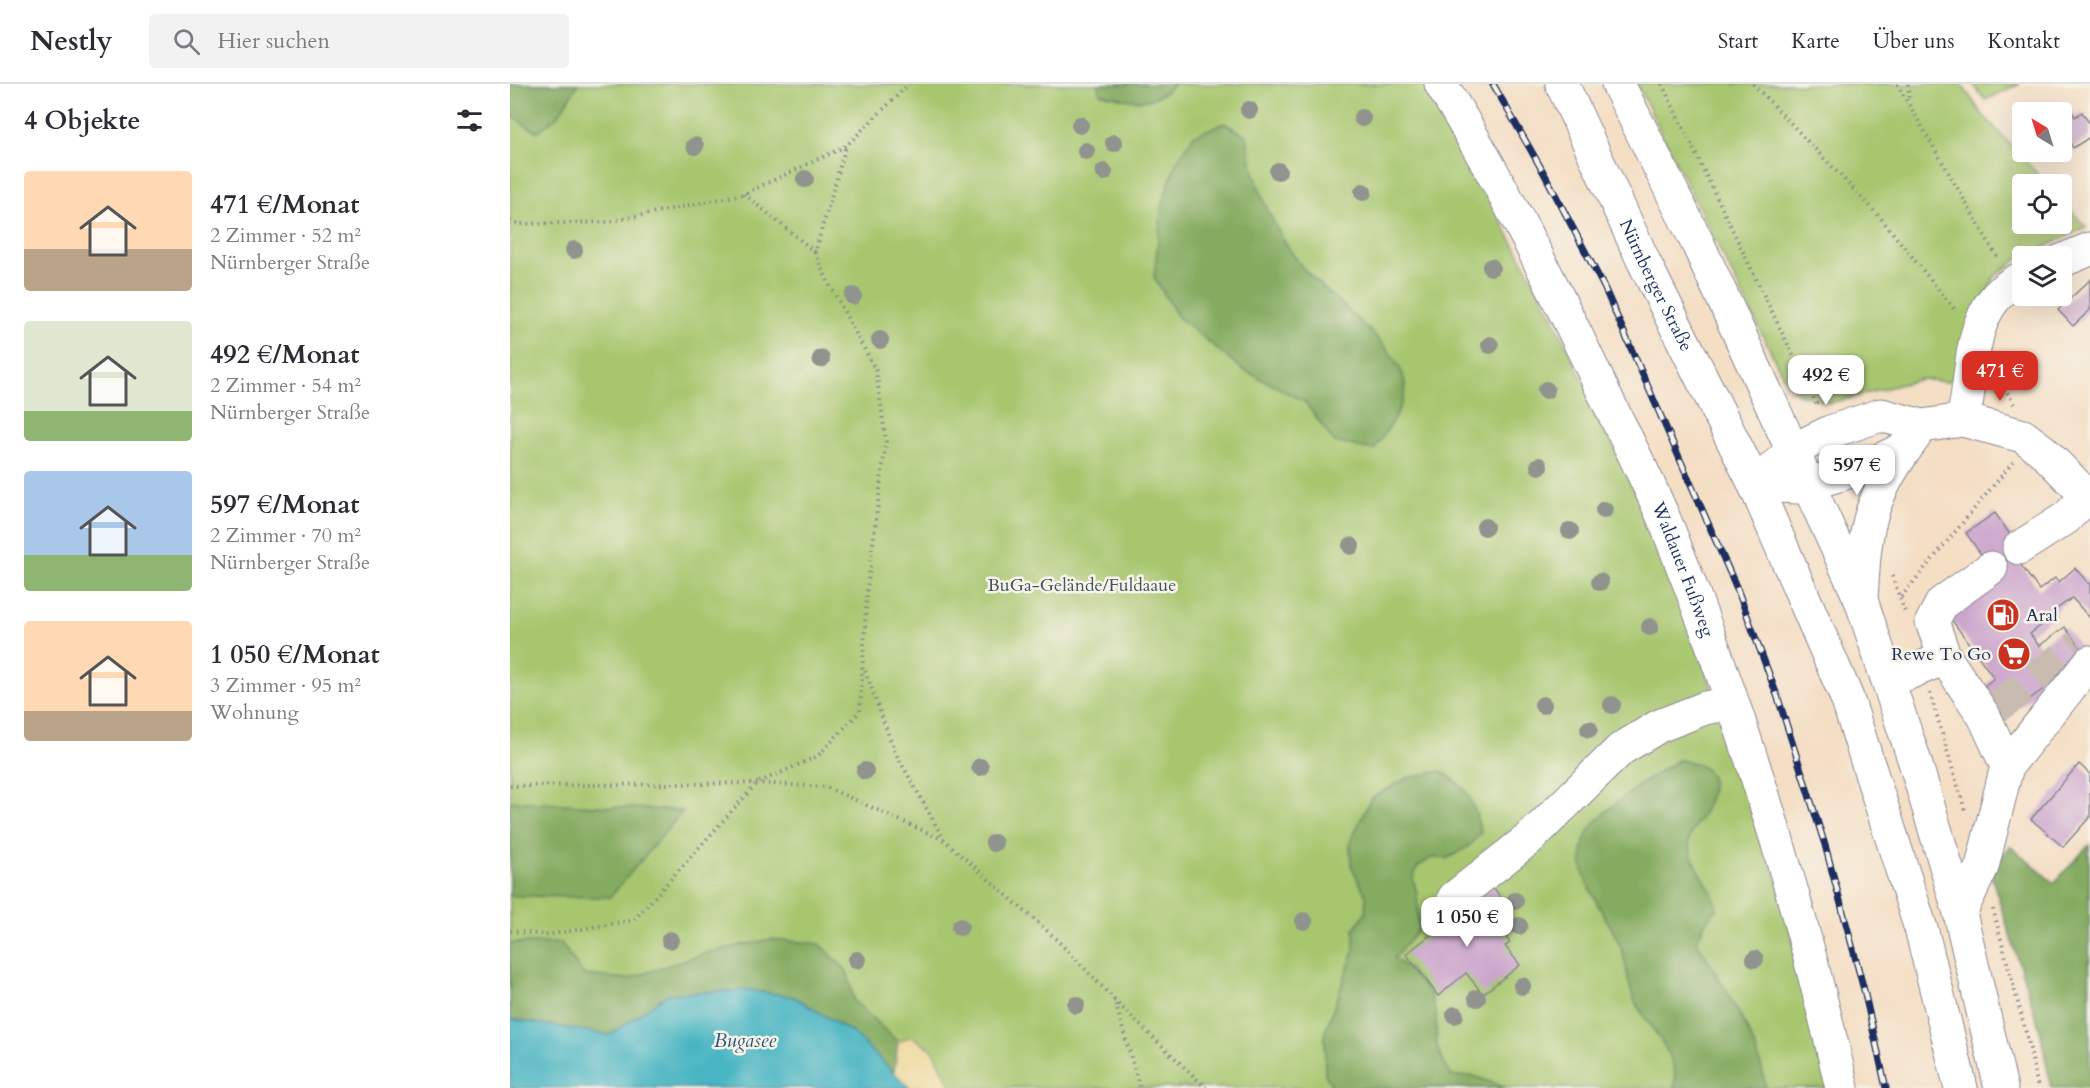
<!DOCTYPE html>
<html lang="de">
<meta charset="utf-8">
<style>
:root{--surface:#fff;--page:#f2f2f3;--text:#2b2b33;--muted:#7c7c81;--line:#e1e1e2;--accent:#d93025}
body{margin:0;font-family:Cardo,serif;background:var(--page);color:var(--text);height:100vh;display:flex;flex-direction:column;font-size:22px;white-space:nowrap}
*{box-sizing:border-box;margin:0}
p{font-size:20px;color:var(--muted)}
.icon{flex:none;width:33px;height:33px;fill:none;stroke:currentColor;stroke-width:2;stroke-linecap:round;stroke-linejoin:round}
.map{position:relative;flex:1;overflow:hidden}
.drawer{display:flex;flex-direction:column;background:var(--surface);width:510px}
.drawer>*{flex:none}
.needle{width:39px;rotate:322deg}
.fabs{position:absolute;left:1502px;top:18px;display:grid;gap:12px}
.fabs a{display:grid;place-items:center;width:60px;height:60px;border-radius:6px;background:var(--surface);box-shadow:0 6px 24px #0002;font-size:30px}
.price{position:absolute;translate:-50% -51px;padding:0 14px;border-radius:12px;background:#fff;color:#222;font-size:20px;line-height:39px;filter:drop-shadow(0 2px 3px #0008)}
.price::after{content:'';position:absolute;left:50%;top:36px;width:18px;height:14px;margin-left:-9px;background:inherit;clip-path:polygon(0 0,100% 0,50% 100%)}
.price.on{background:var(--accent);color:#fff}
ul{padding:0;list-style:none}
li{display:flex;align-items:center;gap:18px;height:150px;padding:0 24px}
li span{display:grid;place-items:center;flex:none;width:168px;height:120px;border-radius:6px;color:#555}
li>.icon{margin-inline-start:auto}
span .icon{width:72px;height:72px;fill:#fffc;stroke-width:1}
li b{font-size:26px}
h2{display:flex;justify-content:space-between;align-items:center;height:72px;padding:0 24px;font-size:26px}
header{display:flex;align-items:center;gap:36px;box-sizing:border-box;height:84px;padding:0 30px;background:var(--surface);border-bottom:2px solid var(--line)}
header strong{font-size:28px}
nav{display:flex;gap:33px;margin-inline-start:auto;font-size:21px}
.search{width:420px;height:54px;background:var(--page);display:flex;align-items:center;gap:15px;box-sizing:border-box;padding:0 21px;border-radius:6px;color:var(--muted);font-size:22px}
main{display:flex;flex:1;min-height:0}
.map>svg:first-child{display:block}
.green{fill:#a7c66e;stroke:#617a66;stroke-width:1.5}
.forest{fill:#85ab61;stroke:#506d60;stroke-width:1.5}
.sand{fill:#eeda9e;stroke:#84847e;stroke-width:1.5}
.water{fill:#48b5c3;stroke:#327290;stroke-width:1.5}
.building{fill:#cba4cc}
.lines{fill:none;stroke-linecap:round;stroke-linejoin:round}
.minor-tunnel{stroke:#c9bbb0;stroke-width:33;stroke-dasharray:33 16;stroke-linecap:butt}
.minor-casing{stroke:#888691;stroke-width:35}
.major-casing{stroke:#888691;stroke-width:35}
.path{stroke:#888691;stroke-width:4;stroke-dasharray:1.5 4.5;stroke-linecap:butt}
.minor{stroke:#fff;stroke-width:33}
.major{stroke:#fff;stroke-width:33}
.rail-casing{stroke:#1b2f5e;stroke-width:7}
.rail{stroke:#f7f3e8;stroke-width:4.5;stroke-dasharray:14;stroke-linecap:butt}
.tree{fill:#90938e}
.labels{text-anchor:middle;stroke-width:5;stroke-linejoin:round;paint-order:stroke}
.street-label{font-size:18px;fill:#1b2f5e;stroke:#f7f3e8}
.park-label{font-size:18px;fill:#3e5562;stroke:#f7f3e8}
.poi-label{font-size:18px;fill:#1b2f5e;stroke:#f7f3e8;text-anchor:start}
.water-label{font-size:20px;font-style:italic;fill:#28577c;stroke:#f7f3e8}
</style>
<header>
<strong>Nestly</strong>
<div class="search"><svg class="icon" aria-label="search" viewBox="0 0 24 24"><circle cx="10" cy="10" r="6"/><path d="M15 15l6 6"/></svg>Hier suchen</div>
<nav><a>Start</a><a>Karte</a><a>Über uns</a><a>Kontakt</a></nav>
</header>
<main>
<section class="drawer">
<h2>4 Objekte<svg class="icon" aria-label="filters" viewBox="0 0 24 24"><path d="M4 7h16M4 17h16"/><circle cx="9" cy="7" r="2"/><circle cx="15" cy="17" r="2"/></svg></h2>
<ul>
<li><span style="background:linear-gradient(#ffd9b3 65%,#b9a48a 0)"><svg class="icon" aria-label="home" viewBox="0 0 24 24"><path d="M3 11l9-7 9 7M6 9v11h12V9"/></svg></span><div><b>471 €/Monat</b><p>2 Zimmer · 52 m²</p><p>Nürnberger Straße</p></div></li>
<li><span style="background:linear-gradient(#dfe7d0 75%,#8fb573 0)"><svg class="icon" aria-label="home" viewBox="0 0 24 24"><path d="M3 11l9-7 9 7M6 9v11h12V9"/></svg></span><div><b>492 €/Monat</b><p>2 Zimmer · 54 m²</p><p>Nürnberger Straße</p></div></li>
<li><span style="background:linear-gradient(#a9c7e8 70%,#8fb573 0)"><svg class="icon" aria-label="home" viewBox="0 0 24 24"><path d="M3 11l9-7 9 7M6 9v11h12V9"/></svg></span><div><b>597 €/Monat</b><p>2 Zimmer · 70 m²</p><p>Nürnberger Straße</p></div></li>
<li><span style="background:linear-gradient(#ffd9b3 75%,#b9a48a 0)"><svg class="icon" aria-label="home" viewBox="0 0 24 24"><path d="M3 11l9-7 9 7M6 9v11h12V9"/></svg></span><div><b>1 050 €/Monat</b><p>3 Zimmer · 95 m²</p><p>Wohnung</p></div></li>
</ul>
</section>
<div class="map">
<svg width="1580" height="1004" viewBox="0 0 1580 1004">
<rect width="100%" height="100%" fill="#f7f3e8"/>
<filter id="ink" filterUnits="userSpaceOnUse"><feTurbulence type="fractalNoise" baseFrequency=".0167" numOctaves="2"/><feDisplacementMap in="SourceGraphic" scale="12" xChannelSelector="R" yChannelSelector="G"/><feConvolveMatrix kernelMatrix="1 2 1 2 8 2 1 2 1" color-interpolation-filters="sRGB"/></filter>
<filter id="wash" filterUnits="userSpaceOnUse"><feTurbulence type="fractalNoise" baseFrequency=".008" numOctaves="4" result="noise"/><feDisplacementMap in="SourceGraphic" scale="24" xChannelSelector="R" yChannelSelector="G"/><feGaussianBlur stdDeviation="1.35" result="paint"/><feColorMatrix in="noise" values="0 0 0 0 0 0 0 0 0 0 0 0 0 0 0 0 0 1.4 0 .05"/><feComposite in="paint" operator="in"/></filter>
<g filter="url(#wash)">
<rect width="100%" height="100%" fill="#f4dec4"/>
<!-- green -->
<path class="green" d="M0,0H917L1043,233L1143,447L1203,606L1264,785L1321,1004H400L343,949L0,935Z
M1127,0H1451L1472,30L1537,100H1512V140H1551V116L1576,143L1517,172H1512L1483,194L1448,290L1438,298L1411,295L1321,319L1290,311L1273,292Z
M1463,0H1510L1475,16Z"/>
<!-- forest -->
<path class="forest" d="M0,0H68L48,32L27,48L0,31Z
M588,0H664C642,24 619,17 590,9Z
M714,39L737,52C742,98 761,140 788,178C812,210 898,265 895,305C894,324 874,350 864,366L824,358L795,318L732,285L668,233L644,193L652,121L666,79L684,51Z
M1169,676C1211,681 1207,704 1190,735C1186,741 1180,749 1179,756C1179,781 1203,800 1207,825L1195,839L1187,857C1213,904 1248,950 1256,1004H1164C1171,975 1143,947 1128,923C1116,904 1119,880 1109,859C1099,836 1081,814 1074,790C1070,780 1072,760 1077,750C1088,728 1147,688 1169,676Z
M931,687C960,704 963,718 971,749L958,763L938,774H921L907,783L903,795L907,810L909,845L884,874L900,886L920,910L926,930L927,964L941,992H963L997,1004H823L815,990V948L844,867V844L855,830L856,812L841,781L840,758L861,714L897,694Z
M0,717L173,727L100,813L0,812Z
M1579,761L1580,1004H1541L1530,946L1480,788L1500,762L1544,799Z
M261,855L310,860L337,887L344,917L388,958L384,989L343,949L284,913L238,906L158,910L100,951L0,935V859H51L74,891L118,895L195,869Z"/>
<!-- sand -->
<path class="sand" d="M401,952L422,965L442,1004H400L384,989L388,958Z"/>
<!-- water -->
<path class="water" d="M238,906L284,913L343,949L400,1004H0V935L100,951L158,910Z"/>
<g id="blocks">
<!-- building -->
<path class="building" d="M1559,23L1565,33L1572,28L1580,40V53L1563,64L1551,45V28Z
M1580,196V226L1563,242L1548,226Z
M1485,429L1517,475L1510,480L1529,506L1545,494L1549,498L1565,484L1580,501V534L1562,514L1544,527L1546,530L1520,550L1529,562L1555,543L1577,573L1494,634L1472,604L1484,594L1439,532L1489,496L1456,449Z
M1569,680L1580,690V733L1553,763L1521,735Z
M983,803L998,823L982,835L1000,859L995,862L1010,881L973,910L956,889L928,912L896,870Z"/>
</g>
</g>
<g filter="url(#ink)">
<use href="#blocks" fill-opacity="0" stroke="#888691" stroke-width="1.5"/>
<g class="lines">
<!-- minor-tunnel -->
<path class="minor-tunnel" d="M1486,623L1569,562"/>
<!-- minor casing -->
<g class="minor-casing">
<g id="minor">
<path id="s1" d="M931,0C987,91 1036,187 1082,284C1107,338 1137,392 1159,447C1231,628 1289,814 1332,1004"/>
<path d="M1551,177L1580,165"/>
<path d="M1453,336C1465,286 1456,219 1512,194"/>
<path d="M1245,401L1283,366L1320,348L1371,331L1412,342L1453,336L1513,352L1533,367L1580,415"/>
<path d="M1245,401L1288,403L1355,383L1396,364L1412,342"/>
<path d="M1509,464L1556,434L1578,412"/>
<path d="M1351,516C1355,449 1356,420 1396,364"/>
<path d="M1379,597L1435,574"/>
<path d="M1497,682L1580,578"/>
<path d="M944,814L1020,754L1111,665L1149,642L1195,624L1222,619"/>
<path d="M1450,829L1472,783L1497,682L1474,632L1435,574L1422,538L1432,519L1481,484"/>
</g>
</g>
<!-- major casing -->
<g class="major-casing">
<g id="major">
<path id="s2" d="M1052,0L1134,178L1245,401L1337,614L1412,848L1451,1004"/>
<path d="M1108,0L1188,160L1351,516L1405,678L1450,829L1491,1004"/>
</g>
</g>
<!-- path -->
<path class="path" d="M1152,0L1308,323
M1243,0L1368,131L1446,227
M1387,0L1489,176
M1398,0L1400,17
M234,110L305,168
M0,137L11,140L98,138L234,110L336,62L399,0
M1491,292L1492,299L1504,320
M1382,492L1395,528
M1391,513L1503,378
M355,587L384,666L434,756
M1420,609L1455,726
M0,702L247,699L316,703L434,756L543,852L604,915L630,1004
M1483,825L1519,960L1528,1004
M0,847L37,851L124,836L247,699L308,672L350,627L357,506L376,357L366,287L316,194L305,168L336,62
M604,916L696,1004"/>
<!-- minor -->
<use href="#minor" class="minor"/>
<!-- major -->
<use href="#major" class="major"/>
<!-- rail casing -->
<g class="rail-casing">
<path id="rail" d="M983,0L1035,91L1094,203L1228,507L1268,614L1315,761L1354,906L1376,1004"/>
</g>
<!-- rail -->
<use href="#rail" class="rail"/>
</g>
<!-- trees -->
<g class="tree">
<circle cx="739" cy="26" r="9"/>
<circle cx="852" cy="34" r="9"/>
<circle cx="570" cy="41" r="9"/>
<circle cx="604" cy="59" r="9"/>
<circle cx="185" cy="62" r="9"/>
<circle cx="576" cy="67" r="9"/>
<circle cx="768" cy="87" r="9"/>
<circle cx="594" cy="88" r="9"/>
<circle cx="295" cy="95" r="9"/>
<circle cx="853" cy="108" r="9"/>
<circle cx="64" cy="166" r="9"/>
<circle cx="981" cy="183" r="9"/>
<circle cx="343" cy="212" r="9"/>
<circle cx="370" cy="256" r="9"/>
<circle cx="980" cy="261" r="9"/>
<circle cx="311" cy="275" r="9"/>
<circle cx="1036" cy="306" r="9"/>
<circle cx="1029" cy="382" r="9"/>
<circle cx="1094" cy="426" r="9"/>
<circle cx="975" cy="443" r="9"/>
<circle cx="1060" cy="447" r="9"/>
<circle cx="841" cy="462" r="9"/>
<circle cx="1090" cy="498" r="9"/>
<circle cx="1140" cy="543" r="9"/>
<circle cx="1033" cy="621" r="9"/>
<circle cx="1102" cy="621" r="9"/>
<circle cx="1079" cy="645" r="9"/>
<circle cx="470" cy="683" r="9"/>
<circle cx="355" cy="687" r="9"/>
<circle cx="484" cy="759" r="9"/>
<circle cx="1005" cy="817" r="9"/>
<circle cx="794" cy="837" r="9"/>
<circle cx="1009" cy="842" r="9"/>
<circle cx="450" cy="843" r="9"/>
<circle cx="160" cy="856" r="9"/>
<circle cx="1245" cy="875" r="9"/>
<circle cx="347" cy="876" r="9"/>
<circle cx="1012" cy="902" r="9"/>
<circle cx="967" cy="914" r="9"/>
<circle cx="566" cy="921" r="9"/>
<circle cx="945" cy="931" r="9"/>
</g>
</g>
<!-- icons -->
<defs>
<g id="fuel-disc" transform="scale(1.725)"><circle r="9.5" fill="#c8321e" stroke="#f7f3e8"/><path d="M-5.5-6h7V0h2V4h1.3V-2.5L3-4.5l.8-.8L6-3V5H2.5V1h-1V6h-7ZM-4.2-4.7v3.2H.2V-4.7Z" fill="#fff"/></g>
<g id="supermarket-disc" transform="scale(1.725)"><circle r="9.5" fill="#c8321e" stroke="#f7f3e8"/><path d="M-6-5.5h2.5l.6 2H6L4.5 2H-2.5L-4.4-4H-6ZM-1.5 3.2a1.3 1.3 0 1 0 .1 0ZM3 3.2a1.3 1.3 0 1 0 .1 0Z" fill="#fff"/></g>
</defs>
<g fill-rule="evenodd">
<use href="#fuel-disc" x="1493" y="531"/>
<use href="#supermarket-disc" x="1504" y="570"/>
</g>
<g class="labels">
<!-- street labels -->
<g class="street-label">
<text dy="6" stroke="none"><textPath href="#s2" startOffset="222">Nürnberger Straße</textPath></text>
<text dy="6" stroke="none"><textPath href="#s1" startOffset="543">Waldauer Fußweg</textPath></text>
</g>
<!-- park labels -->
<g class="park-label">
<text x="572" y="507">BuGa-Gelände/Fuldaaue</text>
</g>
<!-- poi labels -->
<g class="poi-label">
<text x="1516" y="537">Aral</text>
<text x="1481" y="576" text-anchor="end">Rewe To Go</text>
</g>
<!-- water labels -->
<g class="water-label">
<text x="235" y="963">Bugasee</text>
</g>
</g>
</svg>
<div class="fabs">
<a><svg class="needle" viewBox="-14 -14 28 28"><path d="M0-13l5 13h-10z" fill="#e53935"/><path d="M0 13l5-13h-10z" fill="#7c7c81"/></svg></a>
<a><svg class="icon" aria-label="locate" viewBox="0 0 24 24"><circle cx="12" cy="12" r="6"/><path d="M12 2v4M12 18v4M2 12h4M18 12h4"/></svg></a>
<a><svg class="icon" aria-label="layers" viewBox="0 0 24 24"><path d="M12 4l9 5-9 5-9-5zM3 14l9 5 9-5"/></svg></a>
</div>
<b class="price on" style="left:1490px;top:318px">471 €</b>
<b class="price" style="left:1316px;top:322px">492 €</b>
<b class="price" style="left:1347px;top:412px">597 €</b>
<b class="price" style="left:957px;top:864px">1 050 €</b>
</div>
</main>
